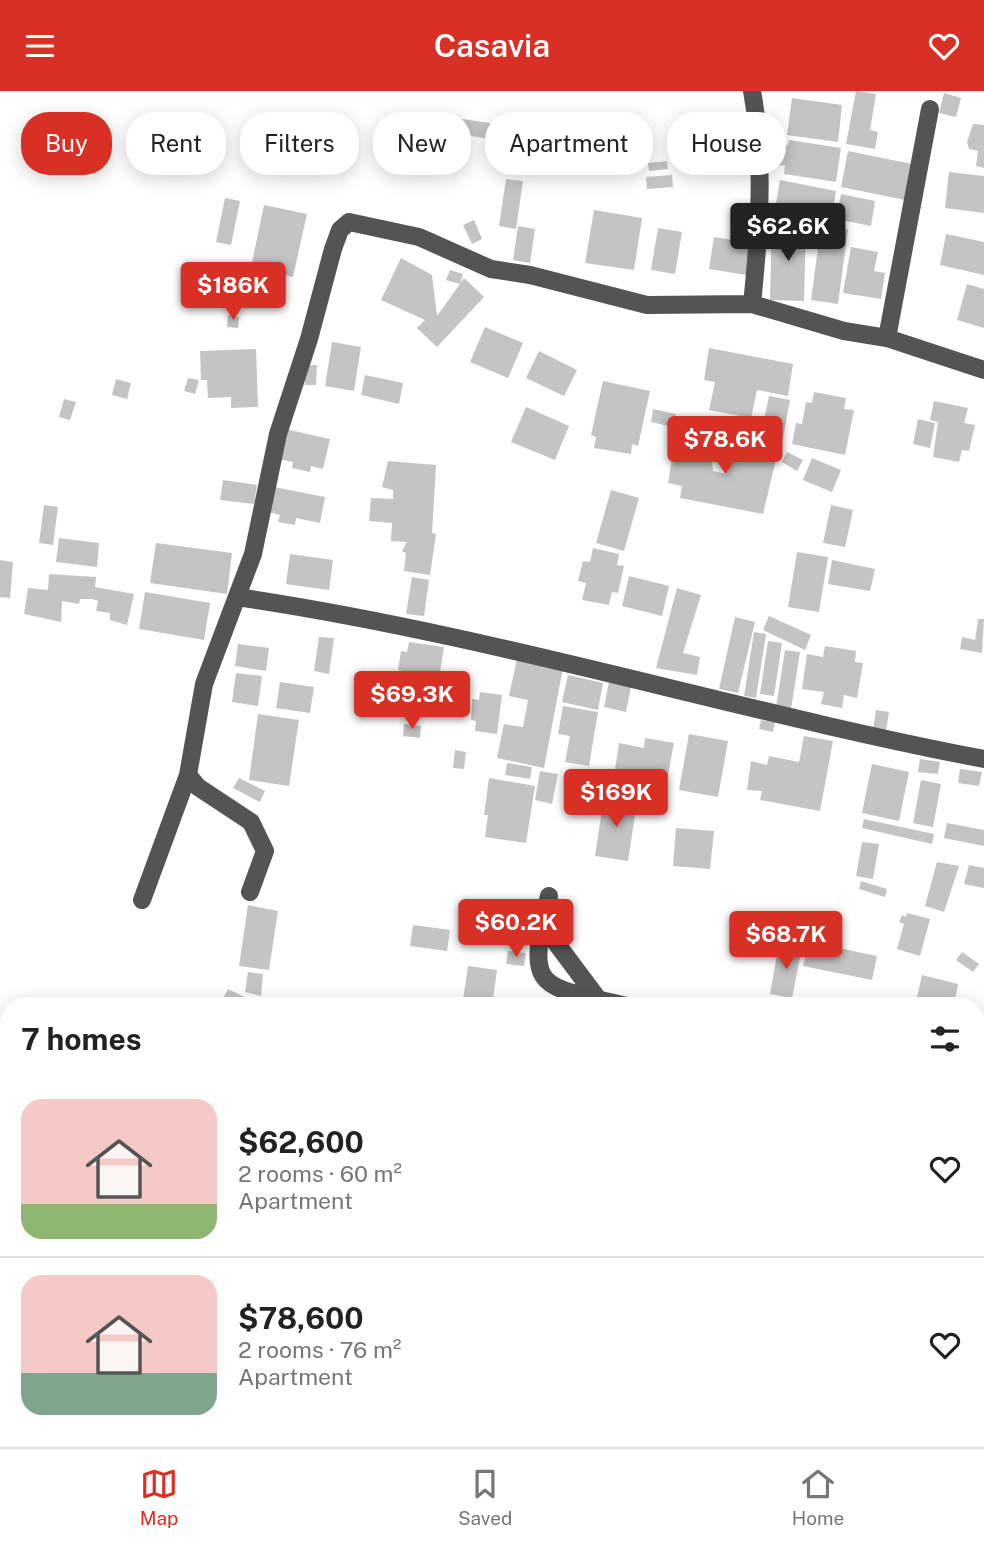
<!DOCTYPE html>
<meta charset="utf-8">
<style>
:root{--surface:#fff;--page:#f6f6f6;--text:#222;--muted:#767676;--line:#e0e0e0;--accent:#d93025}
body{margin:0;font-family:"Public Sans",sans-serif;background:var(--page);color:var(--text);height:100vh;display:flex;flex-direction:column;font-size:26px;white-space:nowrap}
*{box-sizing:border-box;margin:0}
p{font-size:23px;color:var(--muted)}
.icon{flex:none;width:38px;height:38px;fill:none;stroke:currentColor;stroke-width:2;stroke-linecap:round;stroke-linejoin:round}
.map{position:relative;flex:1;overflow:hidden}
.drawer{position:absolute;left:0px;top:906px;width:985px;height:450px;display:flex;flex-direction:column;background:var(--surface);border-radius:28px 28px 0 0;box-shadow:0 4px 18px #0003}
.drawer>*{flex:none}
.hud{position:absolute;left:21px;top:21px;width:943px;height:63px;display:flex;gap:14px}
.price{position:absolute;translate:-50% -60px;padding:0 16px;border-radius:7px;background:var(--accent);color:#fff;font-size:23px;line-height:46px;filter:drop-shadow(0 2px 4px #0008)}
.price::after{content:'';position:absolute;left:50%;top:42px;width:21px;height:16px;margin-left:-10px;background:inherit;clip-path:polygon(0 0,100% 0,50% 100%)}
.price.selected{background:#222;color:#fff}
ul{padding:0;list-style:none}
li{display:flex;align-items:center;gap:21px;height:175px;padding:0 21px}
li+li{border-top:2px solid var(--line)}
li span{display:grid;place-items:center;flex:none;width:196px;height:140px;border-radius:21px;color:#555}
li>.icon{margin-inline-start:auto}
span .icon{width:84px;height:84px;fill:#fffc;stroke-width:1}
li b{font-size:30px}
h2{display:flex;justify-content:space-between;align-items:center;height:84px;padding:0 21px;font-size:30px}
.tag{padding:0 24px;border-radius:28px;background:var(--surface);box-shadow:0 4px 18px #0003;font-size:24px;line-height:63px}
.tag.selected{background:var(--accent);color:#fff}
header{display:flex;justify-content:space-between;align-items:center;height:91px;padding:0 21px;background:var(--accent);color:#fff;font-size:32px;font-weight:600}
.menu{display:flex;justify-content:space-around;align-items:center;height:98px;border-top:2px solid var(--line);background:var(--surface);font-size:19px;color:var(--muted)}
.menu a{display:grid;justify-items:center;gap:4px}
.menu .selected{color:var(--accent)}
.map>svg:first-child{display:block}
.building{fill:#c4c4c4}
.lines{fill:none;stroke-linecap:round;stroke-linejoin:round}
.minor{stroke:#545454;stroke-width:18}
</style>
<header><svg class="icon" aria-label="menu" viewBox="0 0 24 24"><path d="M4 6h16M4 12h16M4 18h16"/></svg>Casavia<svg class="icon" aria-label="heart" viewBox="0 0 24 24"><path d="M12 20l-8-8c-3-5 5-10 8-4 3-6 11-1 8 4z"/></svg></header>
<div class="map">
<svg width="984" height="1356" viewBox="0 0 984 1356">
<rect width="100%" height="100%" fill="#fff"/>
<!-- building -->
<path class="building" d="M856,0L876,3L870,39L878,41L875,58L846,53Z
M944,2L961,7L956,26L939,22Z
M792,7L842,14L838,51L787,44Z
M462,28L497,33L495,49L460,43Z
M973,33L984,34V77L976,75L978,60L969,58L967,51Z
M789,49L841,57L836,91L784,83L785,74L775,75L773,55L788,54Z
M848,60L912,73L905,109L841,96Z
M631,61L641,63L639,80L629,78Z
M667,70L668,78L649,80L648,72Z
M949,81L984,85V122L945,117Z
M672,84L673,96L647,98L646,86Z
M506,88L523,90L516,138L499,135Z
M780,89L836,100L831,129L775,118Z
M841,103L875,110L871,135L836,128Z
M225,107L240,110L231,154L216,151Z
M264,114L307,123L293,186L251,176Z
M594,119L642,127L634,179L585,172Z
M474,129L482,148L472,153L463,134Z
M772,133L806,134L804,210L770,209Z
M518,135L535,138L530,172L513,169Z
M821,135L848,138L838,213L811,209Z
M658,137L682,141L675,183L651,179Z
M946,143L984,151V184L940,174Z
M714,146L752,152L747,184L709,178Z
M851,156L878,161L874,180L885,182L881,208L843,202Z
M401,167L432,184L437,225L460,193L446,189L450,179L463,183L460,193L464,187L484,206L437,256L417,237L425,229L381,209Z
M967,193L984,198V237L957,229Z
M228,224L239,226L238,237L227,236Z
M485,236L523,252L508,287L470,271Z
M332,251L361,256L354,300L325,295Z
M709,257L793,273L788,305L757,299L751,327L709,319L715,291L704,289Z
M256,258L258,316L231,317V306L208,307L207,289H201L200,260Z
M539,260L577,279L564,305L526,287Z
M305,274H317L316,294H305Z
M365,284L403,292L399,313L361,304Z
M188,287L199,289L195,303L184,300Z
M116,288L131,292L127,308L112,304Z
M603,290L650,300L638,355L632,353L631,363L594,357L596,346L591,344Z
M814,301L846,307L844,318L854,319L845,364L792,353L796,332L802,333L806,311L812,312Z
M769,305L790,309L782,351L760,347Z
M64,308L76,311L70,329L59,326Z
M934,310L968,317L964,332L975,334L969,360L962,359L959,371L933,366L938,331L930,329Z
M526,316L569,335L555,369L511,351Z
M653,318L676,323L673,336L651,331Z
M918,328L935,332L930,357L913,353Z
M285,338L330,348L323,378L311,375L310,381L292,377L293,371L278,368Z
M675,350L696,353V362L711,364L713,380L726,383L734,350L778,360L763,423L680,407L682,395L668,392Z
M787,361L803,369L797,380L782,371Z
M812,367L841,379L832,401L803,389Z
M388,370L436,374L432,442L436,443L430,484L404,480L406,462L402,460L407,451L391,450L392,432L369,430L371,407L393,408V399L382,396Z
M223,389L257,394L254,413L220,409Z
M274,396L325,406L320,432L296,427L295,434L278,431L280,424L268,421Z
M611,399L639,407L624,460L596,452Z
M44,414L58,416L53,454L39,452Z
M831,414L853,419L845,456L823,452Z
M59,447L99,452L97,476L56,471Z
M156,452L232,462L227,503L150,492Z
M593,457L619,463L617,474L624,475L618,502L612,501L609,514L582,509L586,492L578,490L583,470L590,471Z
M797,461L828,466L819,521L788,516Z
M290,463L333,469L329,499L286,493Z
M0,469L13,471L10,507L0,506Z
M832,469L875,478L870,500L828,493Z
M49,483L96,486L95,496L134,503L127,534L110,529V522L96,520L98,510L92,508H80L79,513L62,510L61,531L24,523L28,497L48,499Z
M629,485L669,495L662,525L622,515Z
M412,486L429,489L424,525L406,523Z
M677,497L701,504L683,562L700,566L697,584L656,577Z
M145,501L210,512L204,549L139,538Z
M769,525L811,544L805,559L763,539Z
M735,526L755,531L738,602L719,598Z
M978,528H984L982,562L960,558L962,546L975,549Z
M754,541L766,543L756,607L744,605Z
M319,546L334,547L329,583L314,580Z
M768,550L782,552L774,605L760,603Z
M409,551L444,556L433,625L398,619L400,605L393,604L397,585L403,587L404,580L398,579L401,560L407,561Z
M238,553L269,557L266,580L235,575Z
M825,555L856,560L855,571L863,572L857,607L844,604L842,617L821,613L824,601L802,598L807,563L823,566Z
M785,559L800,561L791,618L776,616Z
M517,568L563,577L544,677L497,667L504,633L523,636L528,609L509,605Z
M236,582L262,585L258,615L232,611Z
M568,584L603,592L598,619L562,611Z
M280,591L314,596L310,622L276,617Z
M609,591L631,596L626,621L604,616Z
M480,601L502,604L497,643L475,640L476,630L471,629L472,608L479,609Z
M563,615L598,621L589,675L565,671L570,645L558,643Z
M876,619L889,621L886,640L873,638Z
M258,623L299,629L289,695L249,689Z
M761,629L775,631L773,641L759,638Z
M404,633L421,635L420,647L403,645Z
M689,643L728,650L718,706L679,699Z
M804,645L833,650L820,720L760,709L762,700L747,699L751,670L767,674L769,665L799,671Z
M645,647L674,652L667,689L615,679L619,652L644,657Z
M455,659L466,661L464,678L453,677Z
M920,668L940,671L938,683L918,681Z
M507,672L532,676L530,688L505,684Z
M872,673L909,681L899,730L862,722Z
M960,678L982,681L979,695L958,692Z
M540,680L558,683L552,713L535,709Z
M239,687L265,700L260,711L233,697Z
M489,687L535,695L526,752L485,746L488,724H484Z
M921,689L941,693L933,736L913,732Z
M604,706L637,711L628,770L595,765Z
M864,728L934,743L932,753L862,737Z
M947,732L984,739V755L944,747Z
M676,737L714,740L710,778L673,775Z
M862,751L879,753L873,788L856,785Z
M937,771L959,775L944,821L925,815Z
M969,774L984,777V797L964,793Z
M861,790L887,798L885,806L859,798Z
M248,814L278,820L269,879L239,875Z
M907,822L930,828L920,865L897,858L904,833L899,831L902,824L906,826Z
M413,834L450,839L447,860L410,855Z
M809,851L877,865L872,889L803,875Z
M779,852L802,857L792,907L770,903Z
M508,860L526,862L524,875L506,873Z
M962,861L979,873L973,881L956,869Z
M468,875L497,879L492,915H462Z
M248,881L263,883L261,905L245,901Z
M922,884L958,893L954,915H915Z
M228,898L263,915H219Z
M837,1348H863L861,1356H836Z
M873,1348H898V1356H873Z"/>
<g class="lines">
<!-- minor -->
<path class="minor" d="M752,213C759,145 765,68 752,0
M887,247L930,18
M237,506C490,543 733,620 984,668
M250,801L265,760L251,731L198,696L188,684L204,593L253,463L278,343L309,248L333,158L340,139L349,131L419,146L491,178L530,184L647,214L752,213L844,240L887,247L984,279
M549,805C525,901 538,894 627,915
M142,809L188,684
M542,833L598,908
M976,1045L984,1050
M976,1237L984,1180
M8,1341H9
M93,1348H113
M391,1348L527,1356
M965,1356V1348"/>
</g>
</svg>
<b class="price selected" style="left:788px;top:172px">$62.6K</b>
<b class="price" style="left:233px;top:231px">$186K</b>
<b class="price" style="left:725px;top:385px">$78.6K</b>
<b class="price" style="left:412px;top:640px">$69.3K</b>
<b class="price" style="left:616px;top:738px">$169K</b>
<b class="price" style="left:516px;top:868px">$60.2K</b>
<b class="price" style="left:786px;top:880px">$68.7K</b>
<div class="hud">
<a class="tag selected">Buy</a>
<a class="tag">Rent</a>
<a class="tag">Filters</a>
<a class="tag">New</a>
<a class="tag">Apartment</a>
<a class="tag">House</a>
</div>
<section class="drawer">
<h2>7 homes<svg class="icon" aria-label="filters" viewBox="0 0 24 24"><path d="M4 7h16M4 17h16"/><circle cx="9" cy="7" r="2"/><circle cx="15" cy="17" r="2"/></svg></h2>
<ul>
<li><span style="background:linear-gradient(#f6c9c9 75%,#8fb573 0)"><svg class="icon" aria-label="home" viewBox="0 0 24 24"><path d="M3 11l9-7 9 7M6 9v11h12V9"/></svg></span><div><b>$62,600</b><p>2 rooms · 60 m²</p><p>Apartment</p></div><svg class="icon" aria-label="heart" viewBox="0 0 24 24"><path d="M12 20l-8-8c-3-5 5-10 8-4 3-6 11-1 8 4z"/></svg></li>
<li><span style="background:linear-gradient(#f6c9c9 70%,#7fa58c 0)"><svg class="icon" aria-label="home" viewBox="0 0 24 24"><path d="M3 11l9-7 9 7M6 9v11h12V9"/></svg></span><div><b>$78,600</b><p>2 rooms · 76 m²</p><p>Apartment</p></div><svg class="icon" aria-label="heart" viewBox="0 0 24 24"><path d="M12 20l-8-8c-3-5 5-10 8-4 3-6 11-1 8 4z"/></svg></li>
</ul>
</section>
</div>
<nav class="menu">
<a class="selected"><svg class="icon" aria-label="map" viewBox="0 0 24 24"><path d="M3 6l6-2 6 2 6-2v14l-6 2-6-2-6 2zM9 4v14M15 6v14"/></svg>Map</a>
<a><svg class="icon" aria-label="saved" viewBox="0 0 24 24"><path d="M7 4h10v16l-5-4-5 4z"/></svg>Saved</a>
<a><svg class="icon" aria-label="home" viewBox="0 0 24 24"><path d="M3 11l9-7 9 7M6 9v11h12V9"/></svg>Home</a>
</nav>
